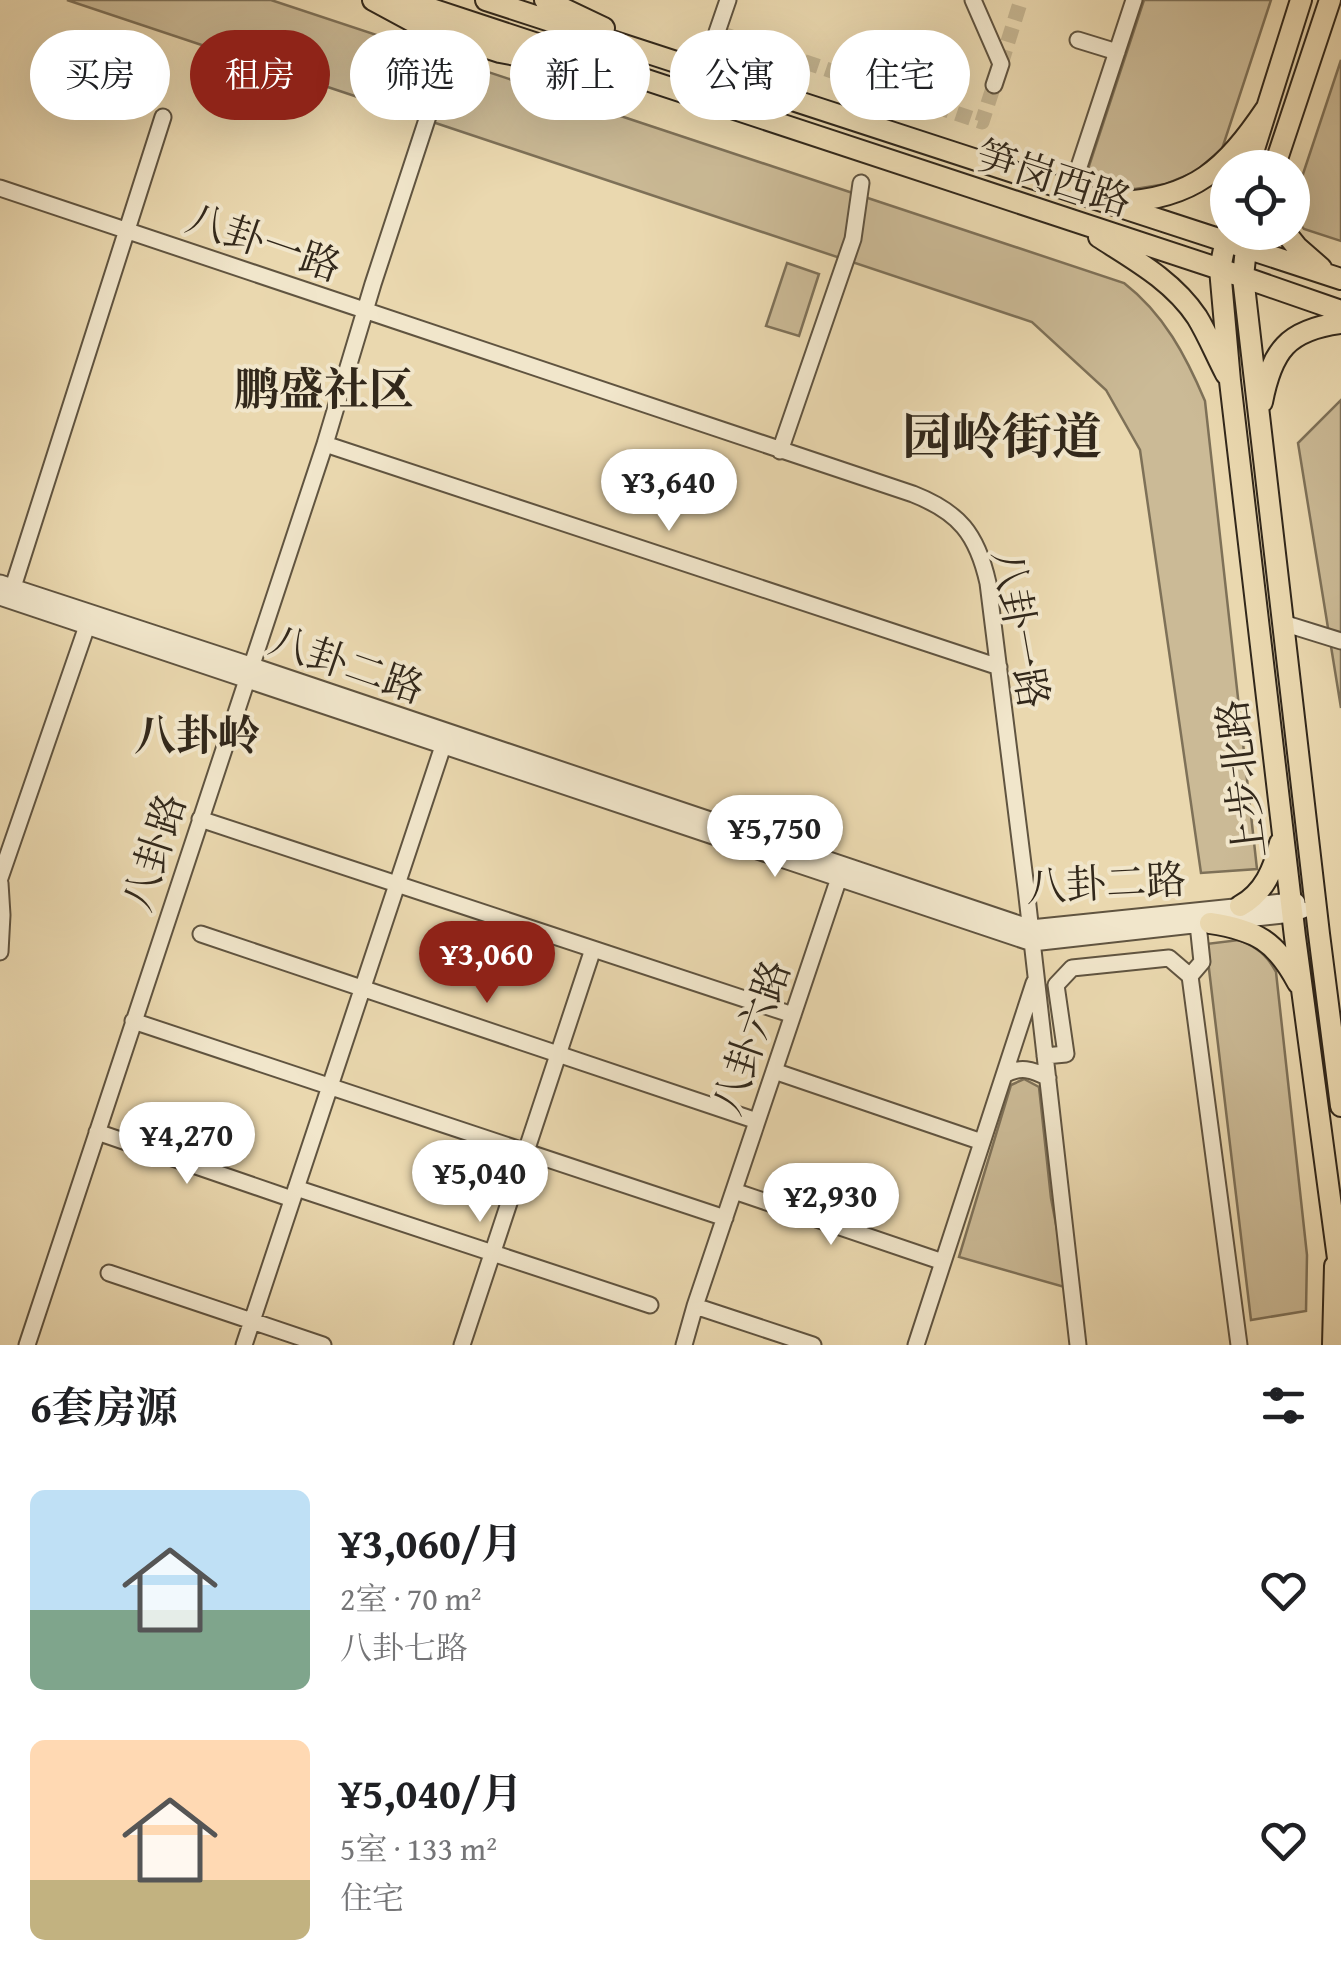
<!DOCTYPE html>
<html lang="zh">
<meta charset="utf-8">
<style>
:root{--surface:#fff;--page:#f6f6f6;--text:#202124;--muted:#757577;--accent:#8f2418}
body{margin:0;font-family:"Gentium Book Plus","Noto Serif SC",serif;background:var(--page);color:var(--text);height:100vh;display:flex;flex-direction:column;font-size:38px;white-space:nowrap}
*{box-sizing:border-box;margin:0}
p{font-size:32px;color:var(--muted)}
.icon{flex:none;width:55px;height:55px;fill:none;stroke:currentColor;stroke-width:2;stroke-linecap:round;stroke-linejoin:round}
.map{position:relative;height:1345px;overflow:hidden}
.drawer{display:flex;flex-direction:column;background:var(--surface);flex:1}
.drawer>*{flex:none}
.top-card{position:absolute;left:30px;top:30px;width:1282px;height:90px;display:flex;gap:20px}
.fabs{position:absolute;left:1210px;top:150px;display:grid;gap:20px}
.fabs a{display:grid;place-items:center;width:100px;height:100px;border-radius:50%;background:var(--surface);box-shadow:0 10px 40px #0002;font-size:50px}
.price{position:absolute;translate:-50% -85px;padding:0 22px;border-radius:35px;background:#fff;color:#222;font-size:32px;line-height:65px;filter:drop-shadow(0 2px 5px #0008)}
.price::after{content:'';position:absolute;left:50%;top:60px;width:30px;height:22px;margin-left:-15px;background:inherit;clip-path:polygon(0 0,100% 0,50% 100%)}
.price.on{background:var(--accent);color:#fff}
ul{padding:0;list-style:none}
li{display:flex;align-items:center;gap:30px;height:250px;padding:0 30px}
li span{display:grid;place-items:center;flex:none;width:280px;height:200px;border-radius:15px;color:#555}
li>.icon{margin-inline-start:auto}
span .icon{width:120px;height:120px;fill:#fffc;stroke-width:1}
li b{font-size:42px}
h2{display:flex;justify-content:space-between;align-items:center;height:120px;padding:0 30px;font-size:42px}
.pill{padding:0 35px;border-radius:45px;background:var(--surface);box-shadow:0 10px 40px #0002;font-size:35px;line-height:90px}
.pill.on{background:var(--accent);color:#fff}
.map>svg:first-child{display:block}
.green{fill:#cbba96;stroke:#7e7158;stroke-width:2.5}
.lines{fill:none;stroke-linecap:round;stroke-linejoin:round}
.minor-tunnel{stroke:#c5b591;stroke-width:15;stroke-dasharray:15 8;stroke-linecap:butt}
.minor-casing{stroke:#605440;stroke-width:19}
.major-casing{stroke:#32281b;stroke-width:24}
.minor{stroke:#f1e6cb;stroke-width:15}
.major{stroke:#ead8af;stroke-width:20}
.labels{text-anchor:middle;stroke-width:8;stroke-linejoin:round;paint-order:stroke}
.street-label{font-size:40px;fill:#32281b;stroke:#f1e6cb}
.neighbourhood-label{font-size:42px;font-weight:bold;fill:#32281b;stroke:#f1e6cb}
.quarter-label{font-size:45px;font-weight:bold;fill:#32281b;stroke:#f1e6cb}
.district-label{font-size:50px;font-weight:bold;fill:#32281b;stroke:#f1e6cb}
</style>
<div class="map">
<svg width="1341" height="1345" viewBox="0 0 1341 1345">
<rect width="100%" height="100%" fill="#ead8af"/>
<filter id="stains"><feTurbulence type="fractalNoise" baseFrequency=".002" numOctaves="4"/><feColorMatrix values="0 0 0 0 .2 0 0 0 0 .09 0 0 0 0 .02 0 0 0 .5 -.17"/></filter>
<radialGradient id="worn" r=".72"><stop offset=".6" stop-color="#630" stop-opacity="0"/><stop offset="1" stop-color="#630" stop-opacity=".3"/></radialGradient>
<!-- green -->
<path class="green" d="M67,0H271L1124,283C1164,314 1186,356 1205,401L1257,869L1201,873L1140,450L1106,390L1032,322Z
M1144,0H1271L1222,149L1195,172L1166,184L1135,189L1117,186L1086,175Z
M1341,60V241L1304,229L1300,224L1293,204Z
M787,263L819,274L799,336L766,326Z
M1341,400V708L1298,443Z
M1239,940C1257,947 1267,955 1276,972L1307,1255L1306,1311L1251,1320L1206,944Z
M1024,1079L1039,1087L1051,1198L1068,1288L959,1257L1011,1085Z"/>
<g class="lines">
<!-- minor-tunnel -->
<path class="minor-tunnel" d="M717,32L982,122L994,85
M1001,64L1021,0"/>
<!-- minor casing -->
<g class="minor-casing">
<path id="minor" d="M973,0L1001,64L994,85
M717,32L728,0
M1078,40L1117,52
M0,188L913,494C959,512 977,534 988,583L1026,888L1078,1345
M1071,191L1134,0
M325,444L999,667
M780,451L853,239L861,183
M0,583L250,665L1031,928L1291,901L1297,902
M13,587L163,117
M0,597L1032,943L1292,914L1303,910
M1283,623L1341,641
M200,819L793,1015
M0,878L87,626
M0,883L2,915L0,952
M201,934L757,1121
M1190,976L1202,962L1198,924
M133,1021L725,1218
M1045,1056L1066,1054L1056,985L1072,968L1169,958L1190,976L1239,1345
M774,1071L982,1142
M1004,1075C1020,1066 1032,1069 1048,1078
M97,1132L292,1199
M296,1188L650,1305
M734,1191L943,1262
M109,1273L323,1345
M695,1306L813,1345
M27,1345L325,444L373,284L454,37
M244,1345L446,737
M462,1345L593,949
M684,1345L695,1306L842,869
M916,1345L1034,983"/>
</g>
<!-- major casing -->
<g class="major-casing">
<path id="major" d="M373,0L423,27L500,52L574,66
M404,0L1220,269L1341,311
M486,0L1341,279
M545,0L604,28
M1248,168L1301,0
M1274,168L1330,0
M1119,202C1194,199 1226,168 1266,109
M1228,229L1220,269L1230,381L1295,937L1341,1281
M1251,232L1246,248L1243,277L1319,934L1341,1106
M1285,232L1297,247L1321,268
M1099,237C1135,260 1173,281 1197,317C1208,335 1216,355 1226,374
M1262,402C1272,351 1287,330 1341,323
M1240,906C1264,893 1274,869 1280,843
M1210,923C1256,930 1276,941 1298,983
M1333,1345L1335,1266"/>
</g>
<!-- minor -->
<use href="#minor" class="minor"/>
<!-- major -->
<use href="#major" class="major"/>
</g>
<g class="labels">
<!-- street labels -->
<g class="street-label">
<text transform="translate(1054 178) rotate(18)" y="14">笋岗西路</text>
<text transform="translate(264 242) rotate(19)" y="14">八卦一路</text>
<text transform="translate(1021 629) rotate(80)" y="14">八卦一路</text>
<text transform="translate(347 664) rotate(19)" y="14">八卦二路</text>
<text transform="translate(1241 779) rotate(-97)" y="14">上步北路</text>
<text transform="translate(154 852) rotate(-72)" y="14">八卦路</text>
<text transform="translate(1106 883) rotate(-3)" y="14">八卦二路</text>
<text transform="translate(751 1037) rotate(-71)" y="14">八卦六路</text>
</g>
<!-- neighbourhood labels -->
<g class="neighbourhood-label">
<text x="197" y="750">八卦岭</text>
</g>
<!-- quarter labels -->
<g class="quarter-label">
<text x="324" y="405">鹏盛社区</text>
</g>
<!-- district labels -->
<g class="district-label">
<text x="1002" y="454">园岭街道</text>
</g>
</g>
<rect width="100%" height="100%" filter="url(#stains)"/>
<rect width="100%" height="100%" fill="url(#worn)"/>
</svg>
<div class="fabs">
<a><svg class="icon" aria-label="locate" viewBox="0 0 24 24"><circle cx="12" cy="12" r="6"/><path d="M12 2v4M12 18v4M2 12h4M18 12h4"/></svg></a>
</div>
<b class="price" style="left:669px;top:534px">¥3,640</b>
<b class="price" style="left:775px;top:880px">¥5,750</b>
<b class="price on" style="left:487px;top:1006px">¥3,060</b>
<b class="price" style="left:187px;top:1187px">¥4,270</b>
<b class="price" style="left:480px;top:1225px">¥5,040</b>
<b class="price" style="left:831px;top:1248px">¥2,930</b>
<div class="top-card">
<a class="pill">买房</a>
<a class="pill on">租房</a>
<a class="pill">筛选</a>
<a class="pill">新上</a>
<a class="pill">公寓</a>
<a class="pill">住宅</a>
</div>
</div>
<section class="drawer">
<h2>6套房源<svg class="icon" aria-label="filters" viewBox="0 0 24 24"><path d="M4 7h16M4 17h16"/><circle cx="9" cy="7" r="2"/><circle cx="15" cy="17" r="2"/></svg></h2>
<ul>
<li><span style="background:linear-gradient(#bfe0f5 60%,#7fa58c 0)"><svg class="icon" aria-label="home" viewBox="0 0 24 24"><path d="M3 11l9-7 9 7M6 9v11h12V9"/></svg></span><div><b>¥3,060/月</b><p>2室 · 70 m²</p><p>八卦七路</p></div><svg class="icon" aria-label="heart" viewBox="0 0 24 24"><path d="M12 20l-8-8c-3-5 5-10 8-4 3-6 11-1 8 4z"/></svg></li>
<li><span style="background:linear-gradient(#ffd9b3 70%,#c2b280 0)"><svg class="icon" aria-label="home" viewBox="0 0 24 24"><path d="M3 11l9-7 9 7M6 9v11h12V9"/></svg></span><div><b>¥5,040/月</b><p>5室 · 133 m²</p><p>住宅</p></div><svg class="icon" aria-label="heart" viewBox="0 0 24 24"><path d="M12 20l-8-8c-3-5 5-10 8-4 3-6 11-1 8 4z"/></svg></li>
</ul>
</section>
